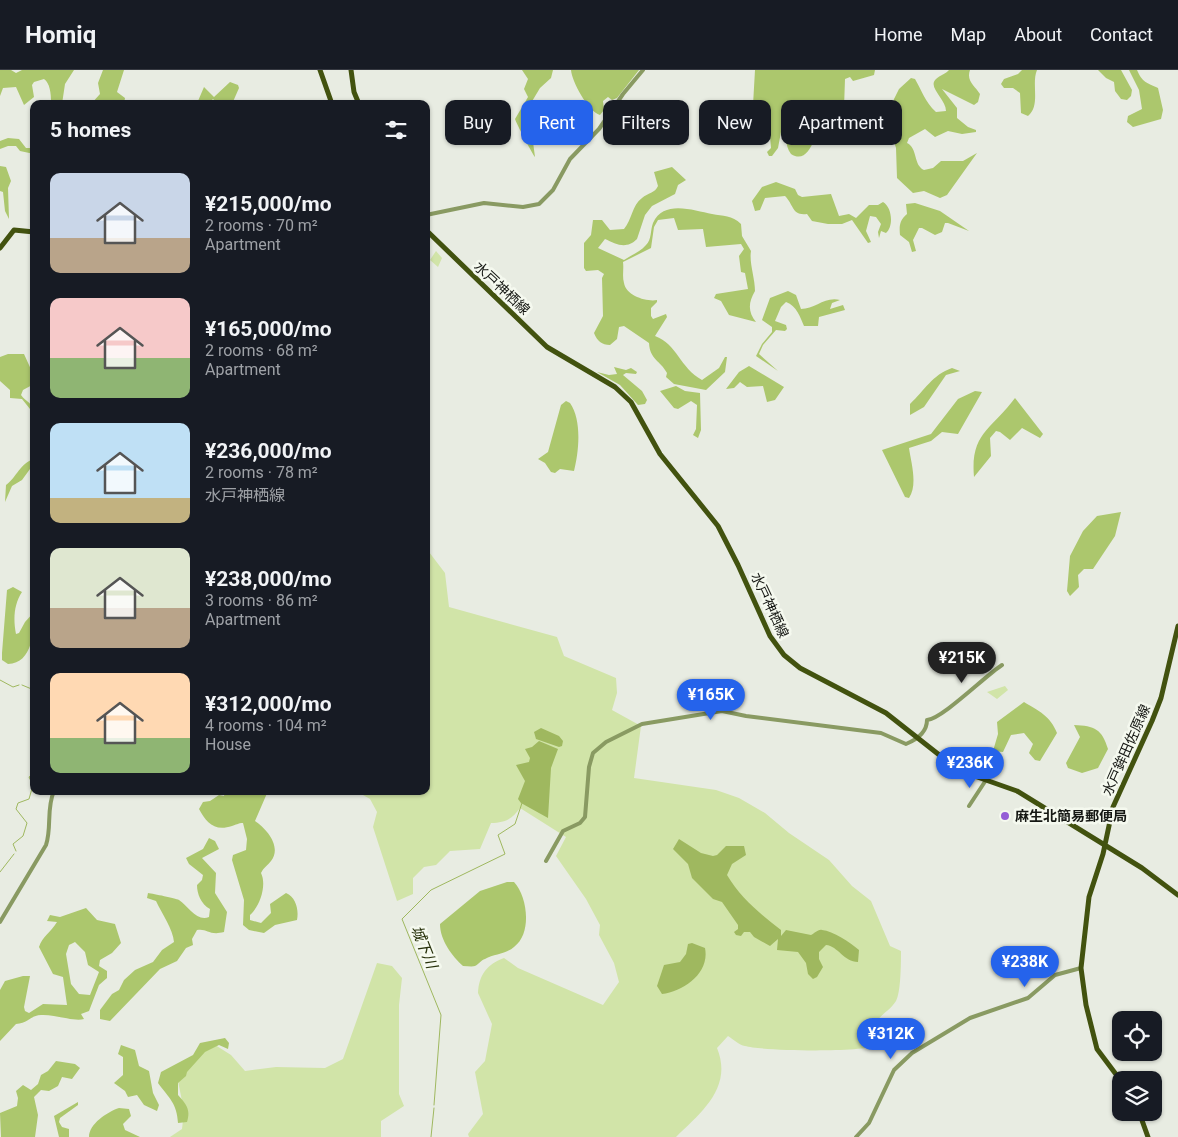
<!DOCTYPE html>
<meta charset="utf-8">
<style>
:root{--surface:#171b24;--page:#242831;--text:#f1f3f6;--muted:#9ea1a6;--line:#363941;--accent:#2563eb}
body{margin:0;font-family:Roboto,"Noto Sans JP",sans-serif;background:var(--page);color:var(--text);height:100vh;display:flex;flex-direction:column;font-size:19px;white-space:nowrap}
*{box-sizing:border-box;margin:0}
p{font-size:16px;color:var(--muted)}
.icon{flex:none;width:28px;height:28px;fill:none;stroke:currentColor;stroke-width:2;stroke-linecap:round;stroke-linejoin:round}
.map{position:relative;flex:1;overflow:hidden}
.drawer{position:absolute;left:30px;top:30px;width:400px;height:695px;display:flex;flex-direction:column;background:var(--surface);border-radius:10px;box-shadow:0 1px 4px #0004}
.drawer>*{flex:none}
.guide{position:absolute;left:445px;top:30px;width:475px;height:45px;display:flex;gap:10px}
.fabs{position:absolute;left:1112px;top:941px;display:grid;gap:10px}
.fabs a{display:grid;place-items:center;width:50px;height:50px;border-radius:10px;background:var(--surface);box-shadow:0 1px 4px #0004;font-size:25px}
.price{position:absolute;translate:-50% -42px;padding:0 11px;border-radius:18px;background:var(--accent);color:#fff;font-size:16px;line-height:32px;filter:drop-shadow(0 1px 2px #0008)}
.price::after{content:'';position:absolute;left:50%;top:30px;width:15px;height:11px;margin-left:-8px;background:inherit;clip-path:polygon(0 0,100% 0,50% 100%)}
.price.on{background:#222;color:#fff}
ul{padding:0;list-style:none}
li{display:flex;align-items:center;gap:15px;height:125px;padding:0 20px}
li span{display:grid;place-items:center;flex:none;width:140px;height:100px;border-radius:10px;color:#555}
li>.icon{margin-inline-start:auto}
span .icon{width:60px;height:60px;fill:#fffc;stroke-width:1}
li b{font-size:21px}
h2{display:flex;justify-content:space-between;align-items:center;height:60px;padding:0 20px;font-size:21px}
.chip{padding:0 18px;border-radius:10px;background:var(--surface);box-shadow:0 1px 4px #0004;font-size:18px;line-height:45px}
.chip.on{background:var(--accent);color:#fff}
header{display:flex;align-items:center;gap:30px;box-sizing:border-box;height:70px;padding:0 25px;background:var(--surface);border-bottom:1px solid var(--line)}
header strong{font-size:24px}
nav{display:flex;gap:28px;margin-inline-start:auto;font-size:18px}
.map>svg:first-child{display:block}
.green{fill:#d1e4a8}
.forest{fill:#acc76d;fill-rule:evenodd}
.water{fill:#9fb85f}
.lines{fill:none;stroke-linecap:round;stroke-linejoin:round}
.stream{stroke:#9fb85f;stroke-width:1}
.minor{stroke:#899a62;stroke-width:4}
.major{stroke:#42520f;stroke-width:5}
.poi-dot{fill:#955ed6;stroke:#f5f9ef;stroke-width:2}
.labels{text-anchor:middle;stroke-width:5;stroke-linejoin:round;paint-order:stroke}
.street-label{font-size:14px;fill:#151713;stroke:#f5f9ef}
.poi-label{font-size:14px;font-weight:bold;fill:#151713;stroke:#f5f9ef;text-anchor:start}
.water-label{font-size:15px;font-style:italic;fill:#28320c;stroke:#f5f9ef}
</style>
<header>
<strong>Homiq</strong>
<nav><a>Home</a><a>Map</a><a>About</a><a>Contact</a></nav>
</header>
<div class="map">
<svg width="1178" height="1067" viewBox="0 0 1178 1067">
<rect width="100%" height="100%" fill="#e8ece2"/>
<!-- green -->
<path class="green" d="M436,181L442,188L438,197L430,190Z
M426,478L445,503L449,537L557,567L564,586L616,608L617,623L612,640L641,656L634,708L716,720L739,728L765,743L789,763L829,790L852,816L871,831L890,876L901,881C901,892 901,922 896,931C889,942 877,946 873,958L880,968L877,975C862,983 763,981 745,976C739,975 733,969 728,966L717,978C733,1017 702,1042 676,1067H469L468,1064L483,1044L475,1002L485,991L492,954L478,923C479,905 487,894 504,888L518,898L603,935L619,912L614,893L599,865L600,855L586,829L556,786L566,767L520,738C512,749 505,753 491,753L480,779L450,781L436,795L424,797L413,808V824L397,831L373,757L377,742L370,729L356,721H426Z
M1005,616L1008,620L997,629L987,622Z
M377,893L392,896L402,908L399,935V1024L404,1036L381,1051V1067H170L182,1059L184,1041L177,1006L212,973L231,985L245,1001L276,997L325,998L343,989Z"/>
<!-- forest -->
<path class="forest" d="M0,0H11L16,3L22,0H74L65,14L62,34H49L51,31C51,24 50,13 44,9L34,12L32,15L34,27L24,35L16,17L3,18L0,26Z
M103,0H124L117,22L125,28L124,34H91L100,24L98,13Z
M522,0H553L551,8L540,18L531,33L532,36C523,57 530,48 535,66L533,72L535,87C533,85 516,53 515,49L528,27L524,19L528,9Z
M571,0H639L617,28L612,30L608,27L603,31L604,40L600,45C588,41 572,12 571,0Z
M755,0H875L874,5L853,11L850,7L845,9L844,38C838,46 830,43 824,49C816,56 812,97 791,84C784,75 787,63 785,52L783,51L778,78L772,86H769L767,82L771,78L769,54L756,43L753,35Z
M949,0H970C966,11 975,16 980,24L978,32L974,35L942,19L957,38V48L968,57L976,60V62L962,64L948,61L935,67L925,59L909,68L907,73C918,78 913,95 924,100L933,98L941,91H963L977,83L947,125L940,128L924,121L913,123L897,108L896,78L887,49L894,29L899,19L911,8L915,9C922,21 925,32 936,42L946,41C946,29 927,17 936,9C940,5 946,4 949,0Z
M1022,0H1037C1031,14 1041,35 1028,46L1021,43L1020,23L1013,18H1004L1001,14L1004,9L1018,4Z
M1098,0H1121L1132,20L1131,26L1127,30L1121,29L1115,21L1114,12L1106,8Z
M1129,0H1137C1142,12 1147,13 1158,18L1163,40L1161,49L1133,57L1127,52L1128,46L1142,39L1139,20Z
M230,12L238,15L239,18L232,34H218L213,29L208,34H194L198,31L204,17L214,27Z
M8,68L19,69L26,78H34V84L20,81L16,76H8L0,79V71Z
M0,96L6,97L11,111L8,118L9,149L5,141L3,122L0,121Z
M672,97L686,110L678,115L675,124L652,136L645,145L637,169C626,180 616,174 605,169L598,178L624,190C631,185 640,182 646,175C652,169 650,161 653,153C664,129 694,141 712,144C723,146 732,145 741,154L742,166L751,181C749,193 755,208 755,221C748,233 748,242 756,252L729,245L721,231L714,228L716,224L748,219L745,203L741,202L739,186L744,179L741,174L706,177L703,159L678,160L674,148L658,150L654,157L651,178L623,192C624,199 622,206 624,213C626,226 647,232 657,230V232L651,238V246L653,249L666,244L667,247L655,266C677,274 680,298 702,310L719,298L725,287H727L725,302L706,320L674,314L666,307L667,303C660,290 650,290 649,273L624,256L619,257L617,269L610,275C602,275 597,271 594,263L603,246L602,208L604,204L598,200L586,201L584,198V173L591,165L593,150H602L610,160L624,159C632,150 632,135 642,128C648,123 655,123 658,116L654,102Z
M776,112L795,119L798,125L802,127L831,124L839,146L849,144L856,148L869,135H878L883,132C892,137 894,156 886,163L881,161L879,168L878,162L881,154L876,147L870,146L866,161L871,172L868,173L852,150L842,154H828L812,151L807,144C792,146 794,135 785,126L765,128L760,140L755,141L752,131L762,117Z
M915,133L940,141L969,161L948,153H945L942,162L935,165L922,158H919L913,170L916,181L912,182L909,172L900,165C899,155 900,150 907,144L906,134Z
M788,221L796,225L801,239C815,239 825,226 840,230L832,233L830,239L843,235L845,240L819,247L818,256H804C800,247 797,236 786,232L781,237L775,251L786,255L787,259L785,261L776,260L763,275L759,284L778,301L756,286L762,274L772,262V257L762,250L770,228Z
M8,284H24L34,306V314L23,320L21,325C26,332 34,333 34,344L22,329L10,328V320L0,311V287Z
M749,296L784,317L775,330L767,332L763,316L747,317L740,312L734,318L726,319L739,302Z
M614,297L626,300L631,298L637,302L636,304L626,303L623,305L642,321L647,330L645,334L638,335L620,315L597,302L609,305L617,304Z
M952,298L960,301L946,305L924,337L910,345V334C925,320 932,305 952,298Z
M676,316L685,321L700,323L701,360L698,368L693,365L696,359L697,335L691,331L678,339L674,338L660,321Z
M975,321L982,322L958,364L942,362L931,371L909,378C911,392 918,415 909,428L905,427L882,380L931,364L958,329Z
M1015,328L1043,364L1040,368L1022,358L1010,370L1000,362L996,361L990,368L991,386L974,407C970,363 992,359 1015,328Z
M566,331L570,333C582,350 579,381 574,401L560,399L555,403L551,402L545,393L538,389L548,382L561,335Z
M34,389V398L30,399L22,410L12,416L5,432L6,415C17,407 20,393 34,389Z
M1121,442L1115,466L1093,499H1084L1078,505L1079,517L1070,526L1067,521L1070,486L1083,461L1097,446Z
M13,517L22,522C14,534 13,549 16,564L19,563L25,552L34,542C34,561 33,593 8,594L2,590V583L7,520Z
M1024,632C1039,641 1050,646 1057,663L1040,691L1035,690L1029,683L1033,674L1024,663L1011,665L1003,682L993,681L998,664L997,652Z
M1074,655C1095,656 1102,659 1108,679L1098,698L1082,703L1068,698L1066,693L1080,667Z
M225,721H268L255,751C267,759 282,777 271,791C267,796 264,797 261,803C267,815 260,836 250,845V850L261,853L271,843L270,834L286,823C296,827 299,840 297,850L275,855L264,863L249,860L243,855L244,830L232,790L233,785L246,780L247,769L243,753C238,753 236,755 232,756C214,762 206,752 199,739L203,732L210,731L219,725L224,726Z
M209,768L215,771L219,779L202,788L216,803L215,823L227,842L224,862C209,866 207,858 197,860L192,869L193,875L186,878L177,891L160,899L110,951L100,949V940L112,924L119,920L124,910L135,900L153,892L162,880L174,872C173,859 162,844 156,831L147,828L148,823C154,824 175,828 179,830C188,836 197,852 209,847L210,839C201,834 197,824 197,815L202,810L203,805L189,794L186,788L203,779Z
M507,812H514C528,827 532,864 514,877C506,884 494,884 485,889C481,890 479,894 475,896C472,897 467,896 463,896C452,886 440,870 440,854L480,821Z
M86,838L97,850L115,854L121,873L112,883L100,890L99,896L107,901V908L99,915L89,941L81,944L84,949C74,952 54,944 41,945C31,945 29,953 16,954L0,971V920L5,911L23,906H30L24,937L25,941L29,943L43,934L67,935L63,907L53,904L39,877C42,867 51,862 57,852L47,851L50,845L60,847ZM75,872L85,882L88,895L99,902L90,925L79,924L71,914L66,884L69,875Z
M225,968L229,973L228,979L219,975L205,982L187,1002L186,1006L178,1013V1025C186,1034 191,1039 187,1052L178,1053C177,1033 169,1028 158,1013L161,1002L193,985L200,973Z
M121,975L135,980L139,996L149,1001L153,1023L159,1035L157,1041L144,1035L137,1025L128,1027L125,1021L114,1013L123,1005V987L118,984Z
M56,991L75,994L80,998L72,1009L62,1007L58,1016L49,1021L41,1020L34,1027L38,1045L35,1067H1L0,1043L17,1036L18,1028L16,1021L23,1015L31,1020L38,1014L41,1005L48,1001Z
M78,1032V1035L60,1048L59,1052L62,1057L69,1059V1067H59L54,1046Z
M119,1038L129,1039L131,1046L123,1054L125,1060L140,1067H89C89,1054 107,1042 119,1038Z"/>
<!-- water -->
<path class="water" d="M541,658L559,666L563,671L562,676L559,677L536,669L534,662Z
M539,671L558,679L551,698L548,748L521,733L518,729L525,711L516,695L529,692L530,688L525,679L532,677Z
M679,769L701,783L713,786L717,785L726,776H744L746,785L732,794L727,805C740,827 760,844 781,860V866L786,860L811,865C814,864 818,859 822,860C833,861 850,872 859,880L858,892C844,892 838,876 826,875L819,882V889L823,897L817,907L813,909L808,904L806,893L798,882L777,880L778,869L770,876L754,867L750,862H744L741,866L736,865L734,862L738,859V855L722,832L713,829L692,808L688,794L673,779Z
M692,873L705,878C710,903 684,921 662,924L657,916L664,895L680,892L686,884L688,874Z"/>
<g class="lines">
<!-- stream -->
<path class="stream" d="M0,610L13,617L19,615
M22,615L34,620
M16,781L13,774L23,766L27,753L16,739L18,733L29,729L33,715L29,707L34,704
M0,802L14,784
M434,1035L441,945L402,849L431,820L505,784L498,765L515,754L522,733
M431,1067L434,1038"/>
<!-- minor -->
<path class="minor" d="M426,145L484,133L523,137L539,134L553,120L570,89L599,59L623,24L643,0
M969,736L986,710
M546,791L563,761L580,753L585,747L589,697L593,683L606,672L642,654L722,641L746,646L881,663L906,674C918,669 927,662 927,650C942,649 985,606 1002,595
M0,852L46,775C52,757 46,739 54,721
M856,1067L869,1053L894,1000L912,983L970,948L1028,928L1055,905L1081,898"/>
<!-- major -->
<path class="major" d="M320,0L332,34
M351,0L354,22L359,34
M426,160L547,277L615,317L631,332L660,384L718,456L738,495L770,566L784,585L800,598L886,643L952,695L966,703L1017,721L1142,798L1178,825
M0,178L14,160L34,162
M1121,1011L1097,979L1086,935L1081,898L1089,827L1103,784L1113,737L1152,651L1161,628L1178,556
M1139,1042L1148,1067"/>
</g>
<!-- markers -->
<circle class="poi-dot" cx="1005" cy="746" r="5"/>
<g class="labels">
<!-- street labels -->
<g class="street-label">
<text transform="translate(502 218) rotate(43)" y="5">水戸神栖線</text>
<text transform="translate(770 535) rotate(65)" y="5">水戸神栖線</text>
<text transform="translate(1126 680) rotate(-66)" y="5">水戸鉾田佐原線</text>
</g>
<!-- poi labels -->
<g class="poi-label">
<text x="1015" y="751">麻生北簡易郵便局</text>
</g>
<!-- water labels -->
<g class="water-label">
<text transform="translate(424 877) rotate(68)" y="5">城下川</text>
</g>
</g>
</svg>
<div class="fabs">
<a><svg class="icon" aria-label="locate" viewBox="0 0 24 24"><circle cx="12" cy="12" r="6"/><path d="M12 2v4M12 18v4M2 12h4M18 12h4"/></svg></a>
<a><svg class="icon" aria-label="layers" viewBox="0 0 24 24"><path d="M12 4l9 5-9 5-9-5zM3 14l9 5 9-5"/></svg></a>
</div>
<b class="price on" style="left:962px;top:614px">¥215K</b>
<b class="price" style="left:711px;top:651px">¥165K</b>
<b class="price" style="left:970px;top:719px">¥236K</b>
<b class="price" style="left:1025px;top:918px">¥238K</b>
<b class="price" style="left:891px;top:990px">¥312K</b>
<div class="guide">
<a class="chip">Buy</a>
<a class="chip on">Rent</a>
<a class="chip">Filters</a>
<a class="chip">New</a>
<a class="chip">Apartment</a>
</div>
<section class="drawer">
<h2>5 homes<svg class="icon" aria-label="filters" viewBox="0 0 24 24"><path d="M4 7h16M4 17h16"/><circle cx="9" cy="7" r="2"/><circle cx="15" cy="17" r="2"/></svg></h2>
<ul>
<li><span style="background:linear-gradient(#c9d6e8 65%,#b9a48a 0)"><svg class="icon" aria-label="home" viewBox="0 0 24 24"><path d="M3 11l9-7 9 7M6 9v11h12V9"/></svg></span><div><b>¥215,000/mo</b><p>2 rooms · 70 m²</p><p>Apartment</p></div></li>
<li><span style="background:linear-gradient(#f6c9c9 60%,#8fb573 0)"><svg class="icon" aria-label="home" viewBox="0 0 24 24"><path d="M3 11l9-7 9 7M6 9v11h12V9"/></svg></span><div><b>¥165,000/mo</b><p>2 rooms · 68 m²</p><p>Apartment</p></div></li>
<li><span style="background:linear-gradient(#bfe0f5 75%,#c2b280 0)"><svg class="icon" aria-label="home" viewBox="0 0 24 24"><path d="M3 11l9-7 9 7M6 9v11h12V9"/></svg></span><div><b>¥236,000/mo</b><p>2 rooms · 78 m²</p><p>水戸神栖線</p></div></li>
<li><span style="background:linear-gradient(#dfe7d0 60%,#b9a48a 0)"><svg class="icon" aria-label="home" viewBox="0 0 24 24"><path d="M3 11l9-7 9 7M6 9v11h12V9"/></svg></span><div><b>¥238,000/mo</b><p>3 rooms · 86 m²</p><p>Apartment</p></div></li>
<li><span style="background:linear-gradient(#ffd9b3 65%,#8fb573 0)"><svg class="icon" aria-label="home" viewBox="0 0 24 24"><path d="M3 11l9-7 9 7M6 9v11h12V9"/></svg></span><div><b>¥312,000/mo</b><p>4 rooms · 104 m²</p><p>House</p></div></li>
</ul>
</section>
</div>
